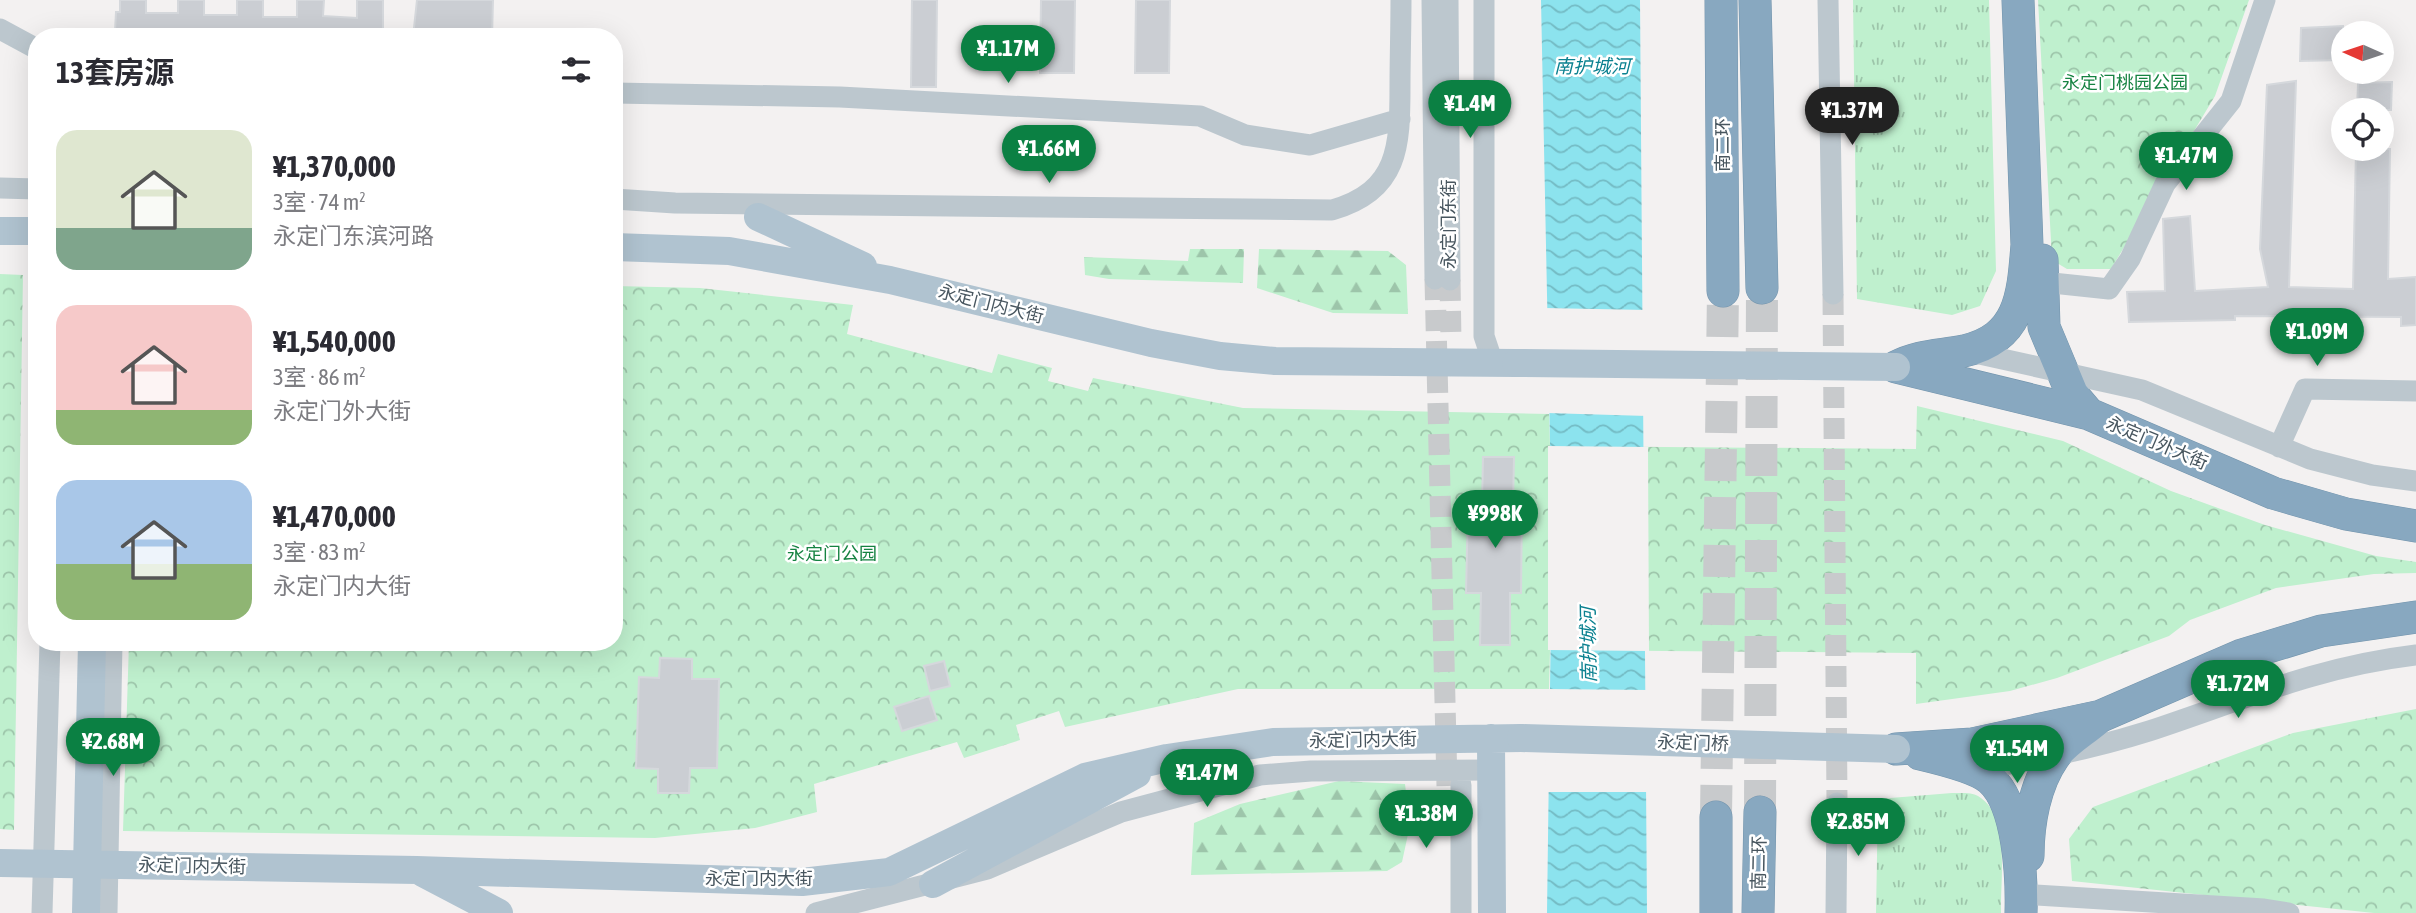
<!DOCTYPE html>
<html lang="zh">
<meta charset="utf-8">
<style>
:root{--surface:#fff;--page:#f2f2f3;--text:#2b2b33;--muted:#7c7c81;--accent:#0b8043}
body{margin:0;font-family:"Asap Condensed","Noto Sans SC",sans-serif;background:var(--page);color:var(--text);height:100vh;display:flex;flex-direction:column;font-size:26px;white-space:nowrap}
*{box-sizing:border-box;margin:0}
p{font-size:23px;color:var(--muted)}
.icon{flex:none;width:38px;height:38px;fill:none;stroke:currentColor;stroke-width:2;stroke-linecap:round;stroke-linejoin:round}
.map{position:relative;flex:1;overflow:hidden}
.panel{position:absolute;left:28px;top:28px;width:595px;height:623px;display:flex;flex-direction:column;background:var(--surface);border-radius:28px;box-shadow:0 7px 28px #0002}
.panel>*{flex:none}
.needle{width:46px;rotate:273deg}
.controls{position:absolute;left:2331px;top:21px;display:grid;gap:14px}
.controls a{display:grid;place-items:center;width:63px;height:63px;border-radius:50%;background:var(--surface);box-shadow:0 7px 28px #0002;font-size:35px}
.price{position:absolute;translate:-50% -60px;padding:0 16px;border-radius:24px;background:var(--accent);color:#fff;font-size:23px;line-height:46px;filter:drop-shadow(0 2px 4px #0008)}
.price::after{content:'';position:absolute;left:50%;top:42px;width:21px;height:16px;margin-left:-10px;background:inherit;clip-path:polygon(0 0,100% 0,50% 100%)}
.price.current{background:#222;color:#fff}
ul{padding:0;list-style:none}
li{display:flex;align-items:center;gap:21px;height:175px;padding:0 28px}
li span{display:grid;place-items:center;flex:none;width:196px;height:140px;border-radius:21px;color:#555}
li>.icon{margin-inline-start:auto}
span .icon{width:84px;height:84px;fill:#fffc;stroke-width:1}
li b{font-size:30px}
h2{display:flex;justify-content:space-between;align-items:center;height:84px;padding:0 28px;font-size:30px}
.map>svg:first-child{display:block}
.grass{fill:url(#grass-tufts)}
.forest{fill:url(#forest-firs)}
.park{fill:url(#park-crowns)}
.water{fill:url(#water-waves)}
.pier{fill:#f3f1f1}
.building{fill:#cbced3;stroke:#d5d8dc;stroke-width:2}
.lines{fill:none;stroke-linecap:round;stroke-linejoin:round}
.minor-tunnel{stroke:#c8cacc;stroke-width:21;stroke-dasharray:21 10;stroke-linecap:butt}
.highway-tunnel{stroke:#c8cacc;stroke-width:32;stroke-dasharray:32 16;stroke-linecap:butt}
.highway-casing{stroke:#7394ac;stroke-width:33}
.minor{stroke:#bcc7ce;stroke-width:21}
.major{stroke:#b0c3d0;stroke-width:28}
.highway{stroke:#88a8c0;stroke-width:32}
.major-bridge{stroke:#b0c3d0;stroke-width:28}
.labels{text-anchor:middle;stroke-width:5;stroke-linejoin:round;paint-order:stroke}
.park-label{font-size:18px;fill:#168342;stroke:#fff}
.street-label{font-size:18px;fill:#48565f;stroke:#fff}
.water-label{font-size:19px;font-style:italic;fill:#0b8190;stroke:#fff}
</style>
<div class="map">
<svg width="2416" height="913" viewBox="0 0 2416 913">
<defs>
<pattern id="grass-tufts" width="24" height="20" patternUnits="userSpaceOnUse" patternTransform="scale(1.75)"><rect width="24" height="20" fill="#bff0ce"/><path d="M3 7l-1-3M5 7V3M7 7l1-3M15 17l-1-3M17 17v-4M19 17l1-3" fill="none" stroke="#9dc5aa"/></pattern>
<pattern id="forest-firs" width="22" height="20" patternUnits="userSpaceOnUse" patternTransform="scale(1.75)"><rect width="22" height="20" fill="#bff0ce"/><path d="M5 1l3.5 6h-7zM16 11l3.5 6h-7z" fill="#9dc5aa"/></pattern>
<pattern id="park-crowns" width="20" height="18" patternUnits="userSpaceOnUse" patternTransform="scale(1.75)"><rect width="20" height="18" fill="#bff0ce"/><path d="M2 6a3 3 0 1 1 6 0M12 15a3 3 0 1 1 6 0" fill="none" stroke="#9dc5aa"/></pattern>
<pattern id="water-waves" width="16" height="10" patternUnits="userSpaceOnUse" patternTransform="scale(1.75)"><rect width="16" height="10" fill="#8ce3ee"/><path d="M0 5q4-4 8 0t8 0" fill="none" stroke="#74bbc4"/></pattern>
</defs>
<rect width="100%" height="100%" fill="#f3f1f1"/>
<!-- grass -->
<path class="grass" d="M1853,0H1989L1996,271L1980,306L1952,315L1857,299Z
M1952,793C1960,793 1972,792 1978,796C2011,815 2000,879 2001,913H1876L1878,799Z"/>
<!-- forest -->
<path class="forest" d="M1190,249H1244L1243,283L1109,279L1085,275L1084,257L1188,261Z
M1259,249L1388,251L1406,265L1408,314L1333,313L1257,288Z
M1339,781L1405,784L1410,825L1402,862L1387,871L1191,875L1194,823L1240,804Z"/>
<!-- park -->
<path class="park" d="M2038,0H2249L2215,96L2111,269H2067L2052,260Z
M0,274L23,275L14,830L0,829Z
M614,286L700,288L853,305L847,334L992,373L998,354L1052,368L1048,381L1088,391L1093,378L1243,408L1549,414L1550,446L1916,449L1917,406L2063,441L2171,491L2265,525L2376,556L2416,562V573L2374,574L2276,588L2190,620L2169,636L2057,678L2010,691L1916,704V653L1550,650L1549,689H1238L1065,727L1059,711L1016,725L1020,740L964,758L957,742L814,784L817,812L755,828L655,838L123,831L129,642H614Z
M2416,709V913H2374L2072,881L2069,839L2093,807L2293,733Z"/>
<!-- water -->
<path class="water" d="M1541,0H1640L1647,913H1547L1552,540Z"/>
<!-- pier -->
<path class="pier" d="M1544,308L1647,310V416L1547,413Z
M1548,446L1648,447L1649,651L1548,650Z
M1547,689L1649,690L1650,792H1545Z"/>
<!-- building -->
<path class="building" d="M120,0H146V13H178V0H204V15H237V0H263V17H297V0H324L323,16L357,18V0H383V37H237V34L177,37V31L146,32V37H120V31H115L116,12H120Z
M417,0H493L492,37H413Z
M912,0H937L936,87H911Z
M1041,0H1075L1074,73H1040Z
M1136,0H1170L1169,73H1135Z
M2343,26V60L2300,61L2301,28Z
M2296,81L2289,287L2353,289L2356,149H2390L2388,279L2416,277V325L2401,326V317L2235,316V320L2129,322L2127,292L2165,291L2163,219L2190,216L2195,291L2268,287L2260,249L2267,85Z
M2392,82L2391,110H2357L2358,83Z
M1483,457H1514L1513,507H1522L1521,593H1510V645H1480L1481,593H1466L1468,505H1482Z
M660,658L692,659V679H719L717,768H690L689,793H658V769L636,768L639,677L659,678Z
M944,661L950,686L930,691L924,666Z
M929,696L937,720L902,731L894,707Z"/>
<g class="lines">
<!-- minor-tunnel -->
<path class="minor-tunnel" d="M1435,279L1447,786
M1450,280L1451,342
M1833,294L1837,803"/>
<!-- highway-tunnel -->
<path class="highway-tunnel" d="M1760,812L1762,288
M1716,817L1723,291"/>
<!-- highway casing -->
<g class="highway-casing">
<path id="highway" d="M1721,0L1723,291
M1755,0L1762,288
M2042,260L2044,327L2072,394L2089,414
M1896,367L2089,414L2273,493L2346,514L2416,526
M1896,367C1919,355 1939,356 1964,351C2021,338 2023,295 2027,245L2018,0
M1896,749L1972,744L2101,716L2242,655L2321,631L2416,617
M1920,754C1937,758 1977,768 1990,779C2019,804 2022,878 2021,913
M1716,817V913
M2028,856C2028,823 2035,784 2054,757C2063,743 2082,732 2095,721
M1758,913L1760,812"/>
</g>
<!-- minor -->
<path class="minor" d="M1432,0L1435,279
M1448,0L1450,280
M1484,0V336L1493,363
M1828,0L1833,294
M0,29L37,49
M614,93L840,97L1200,116L1245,135L1310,145L1400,119
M0,188L37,189
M614,199L675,203L1332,210C1399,191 1400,146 1400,86C1400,58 1401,29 1401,0
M2043,282L2109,289L2130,259L2165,184L2231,101L2265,0
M1966,351L2142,390L2310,459L2372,475L2416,481
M2279,447L2305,389L2416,391
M1972,770C2032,761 2092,749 2149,731C2243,700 2316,667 2416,655
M2021,894L2264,909L2289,913
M42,913L50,642
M107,913L112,642
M816,913L987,869L1121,812L1260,775L1311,771L1491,770
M1461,913V785
M1836,913L1837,803"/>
<!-- major -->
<path class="major" d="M758,217L863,266
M0,231H37
M614,247L729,251L890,280L1151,343L1220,356L1275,361L1516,363
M1491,738L1492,913
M0,863L417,870L802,882L889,872L1085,777L1167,758L1273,742L1521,738
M423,873L499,913
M933,884L1137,774
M86,913L92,642"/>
<!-- highway -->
<use href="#highway" class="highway"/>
<!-- major-bridge -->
<path class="major-bridge" d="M1516,363L1896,367
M1521,738L1896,749"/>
</g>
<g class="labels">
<!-- park labels -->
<g class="park-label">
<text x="2125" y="89">永定门桃园公园</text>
<text x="832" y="560">永定门公园</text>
</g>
<!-- street labels -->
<g class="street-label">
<text transform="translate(1723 145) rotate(-90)" y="6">南二环</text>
<text transform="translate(1449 224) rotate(-90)" y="6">永定门东街</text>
<text transform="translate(991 304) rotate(14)" y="6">永定门内大街</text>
<text transform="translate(2157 443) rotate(23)" y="6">永定门外大街</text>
<text transform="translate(1363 740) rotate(-1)" y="6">永定门内大街</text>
<text transform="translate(1693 743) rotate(2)" y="6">永定门桥</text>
<text transform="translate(1759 863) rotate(-89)" y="6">南二环</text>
<text transform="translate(192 866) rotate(1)" y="6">永定门内大街</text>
<text x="759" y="885">永定门内大街</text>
</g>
<!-- water labels -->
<g class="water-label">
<text x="1592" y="73">南护城河</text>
<text transform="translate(1588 645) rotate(-91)" y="7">南护城河</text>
</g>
</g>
</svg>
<div class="controls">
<a><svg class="needle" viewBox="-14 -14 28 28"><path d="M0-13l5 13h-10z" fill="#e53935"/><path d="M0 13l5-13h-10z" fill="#7c7c81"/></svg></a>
<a><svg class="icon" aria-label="locate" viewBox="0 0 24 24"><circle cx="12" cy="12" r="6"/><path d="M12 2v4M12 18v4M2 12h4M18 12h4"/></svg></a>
</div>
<b class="price" style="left:1008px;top:85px">¥1.17M</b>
<b class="price" style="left:1470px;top:140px">¥1.4M</b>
<b class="price current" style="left:1852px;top:147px">¥1.37M</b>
<b class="price" style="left:1049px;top:185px">¥1.66M</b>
<b class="price" style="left:2186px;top:192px">¥1.47M</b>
<b class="price" style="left:2317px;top:368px">¥1.09M</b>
<b class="price" style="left:1495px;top:550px">¥998K</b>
<b class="price" style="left:2238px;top:720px">¥1.72M</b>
<b class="price" style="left:113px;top:778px">¥2.68M</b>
<b class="price" style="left:2017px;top:785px">¥1.54M</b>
<b class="price" style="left:1207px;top:809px">¥1.47M</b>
<b class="price" style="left:1426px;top:850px">¥1.38M</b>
<b class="price" style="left:1858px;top:858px">¥2.85M</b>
<section class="panel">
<h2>13套房源<svg class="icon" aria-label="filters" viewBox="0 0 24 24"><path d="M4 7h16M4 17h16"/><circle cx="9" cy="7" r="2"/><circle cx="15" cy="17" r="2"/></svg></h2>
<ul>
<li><span style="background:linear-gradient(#dfe7d0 70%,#7fa58c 0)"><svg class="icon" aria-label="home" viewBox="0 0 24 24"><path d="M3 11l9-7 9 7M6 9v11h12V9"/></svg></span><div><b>¥1,370,000</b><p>3室 · 74 m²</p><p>永定门东滨河路</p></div></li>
<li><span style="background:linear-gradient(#f6c9c9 75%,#8fb573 0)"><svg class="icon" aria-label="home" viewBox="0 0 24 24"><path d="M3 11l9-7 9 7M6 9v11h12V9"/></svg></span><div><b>¥1,540,000</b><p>3室 · 86 m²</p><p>永定门外大街</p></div></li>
<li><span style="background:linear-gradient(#a9c7e8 60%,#8fb573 0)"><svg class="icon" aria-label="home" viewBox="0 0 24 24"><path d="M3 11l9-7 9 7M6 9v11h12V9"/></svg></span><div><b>¥1,470,000</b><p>3室 · 83 m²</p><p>永定门内大街</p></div></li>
</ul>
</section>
</div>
